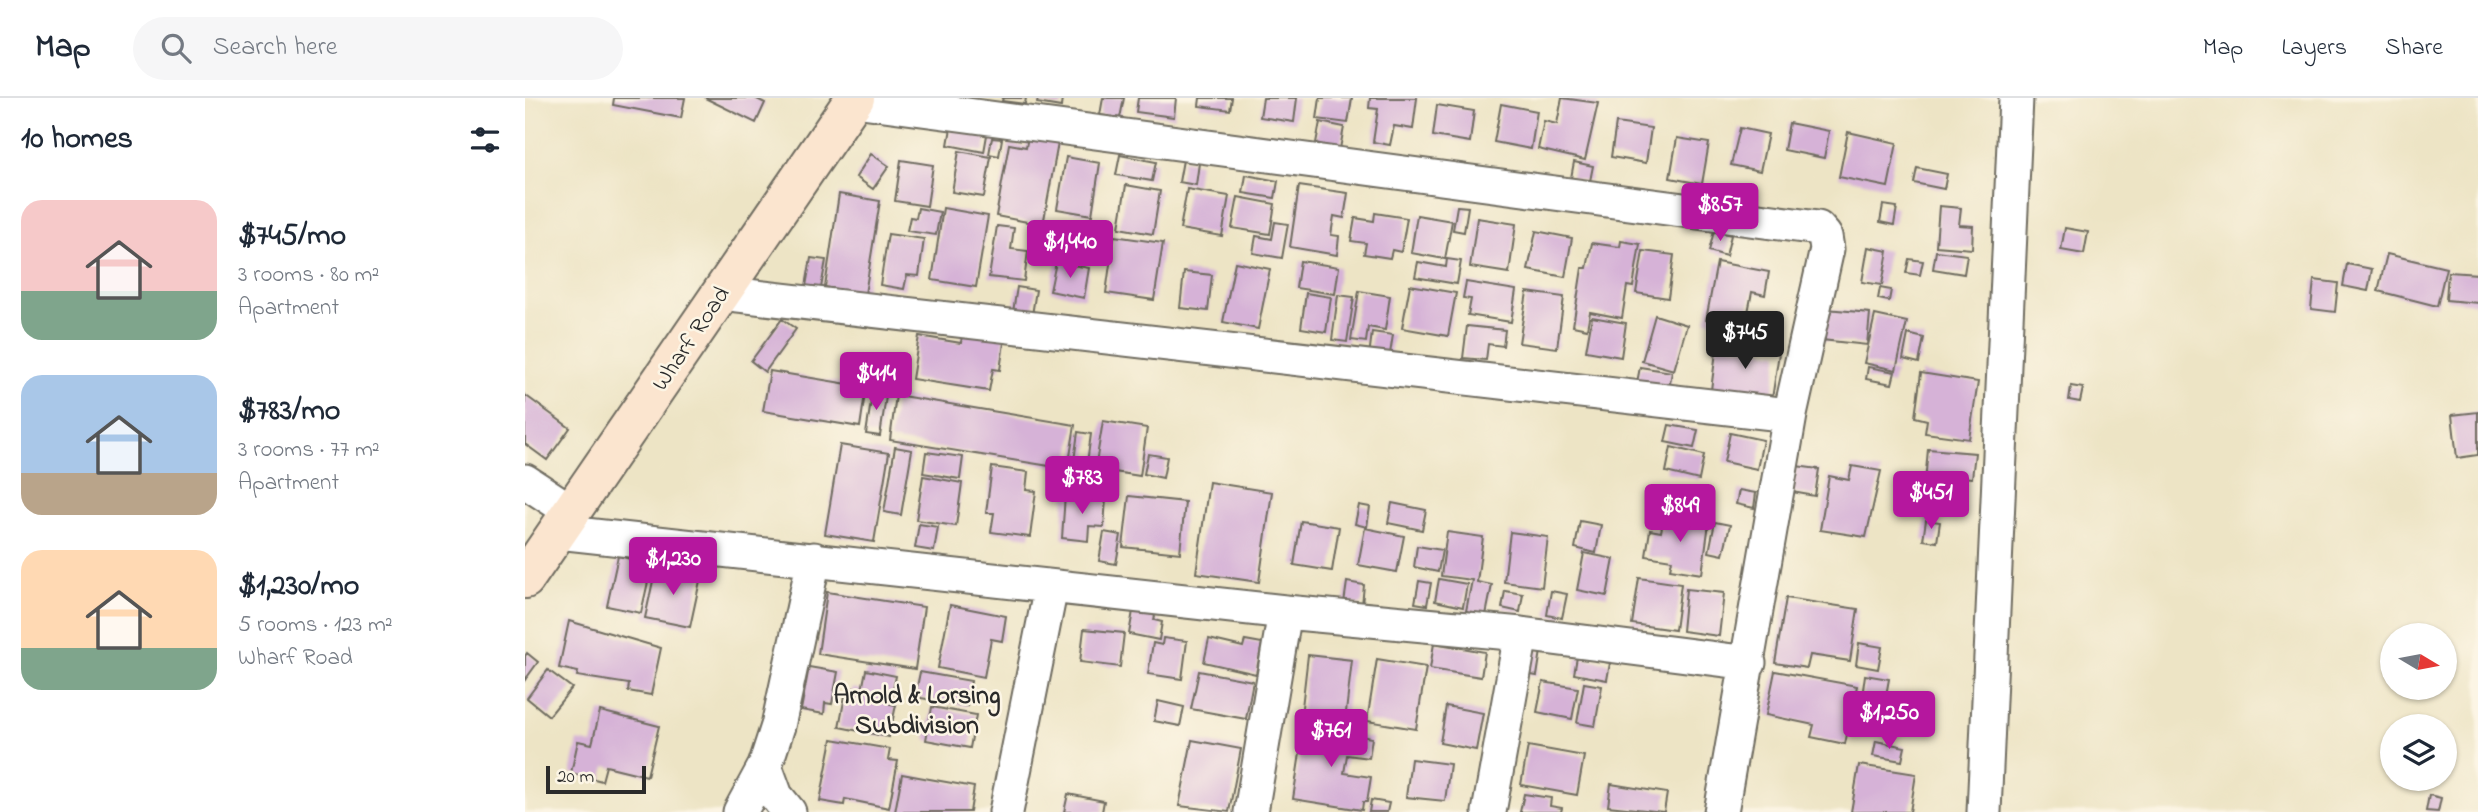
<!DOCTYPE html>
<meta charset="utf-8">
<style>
:root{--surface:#fff;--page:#f6f6f7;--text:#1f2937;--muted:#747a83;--line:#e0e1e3;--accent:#b5179e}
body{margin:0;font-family:"Indie Flower",sans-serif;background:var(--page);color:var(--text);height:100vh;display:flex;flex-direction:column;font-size:26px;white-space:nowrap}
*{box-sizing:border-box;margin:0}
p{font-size:23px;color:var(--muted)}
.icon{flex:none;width:38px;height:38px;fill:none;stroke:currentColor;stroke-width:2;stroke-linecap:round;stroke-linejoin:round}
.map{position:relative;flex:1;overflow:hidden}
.details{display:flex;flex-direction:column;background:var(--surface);width:525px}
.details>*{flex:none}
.needle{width:46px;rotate:100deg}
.fabs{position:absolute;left:1855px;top:525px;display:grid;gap:14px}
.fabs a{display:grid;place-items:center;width:77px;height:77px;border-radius:50%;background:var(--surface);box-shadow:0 2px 5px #0004;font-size:35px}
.scale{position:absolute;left:21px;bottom:18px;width:100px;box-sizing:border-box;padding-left:7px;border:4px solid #2b2b2b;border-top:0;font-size:19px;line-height:24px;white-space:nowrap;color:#2b2b2b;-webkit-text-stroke:5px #fcf5e5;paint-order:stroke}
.price{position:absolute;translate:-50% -60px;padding:0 16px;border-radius:7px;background:var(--accent);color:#fff;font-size:23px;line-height:46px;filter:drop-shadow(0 2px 4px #0008)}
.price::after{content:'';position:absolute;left:50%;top:42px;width:21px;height:16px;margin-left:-10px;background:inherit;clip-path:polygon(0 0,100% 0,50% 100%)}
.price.selected{background:#222;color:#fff}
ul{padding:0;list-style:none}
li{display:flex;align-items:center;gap:21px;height:175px;padding:0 21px}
li span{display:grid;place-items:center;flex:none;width:196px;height:140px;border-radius:21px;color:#555}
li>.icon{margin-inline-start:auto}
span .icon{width:84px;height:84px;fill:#fffc;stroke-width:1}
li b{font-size:30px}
h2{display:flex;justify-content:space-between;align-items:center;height:84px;padding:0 21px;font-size:30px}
header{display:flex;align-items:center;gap:42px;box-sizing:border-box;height:98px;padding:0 35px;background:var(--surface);border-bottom:2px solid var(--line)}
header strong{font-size:33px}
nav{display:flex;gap:38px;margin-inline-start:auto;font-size:24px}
.search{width:490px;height:63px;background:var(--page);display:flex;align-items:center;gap:18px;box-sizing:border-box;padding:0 24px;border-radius:38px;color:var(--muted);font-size:26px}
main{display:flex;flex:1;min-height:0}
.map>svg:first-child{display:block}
.building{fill:#d6b2d7}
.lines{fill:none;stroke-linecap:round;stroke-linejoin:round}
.minor-casing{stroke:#6f6c61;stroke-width:37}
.secondary-casing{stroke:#6f6c61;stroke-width:42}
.minor{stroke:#fff;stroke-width:33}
.secondary{stroke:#fbe5cf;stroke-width:38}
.labels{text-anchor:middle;stroke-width:5;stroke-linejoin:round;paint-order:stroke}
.street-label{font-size:24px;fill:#2b2b2b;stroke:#fcf5e5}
.neighbourhood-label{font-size:26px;font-weight:bold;fill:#2b2b2b;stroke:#fcf5e5}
</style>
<header>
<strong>Map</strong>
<div class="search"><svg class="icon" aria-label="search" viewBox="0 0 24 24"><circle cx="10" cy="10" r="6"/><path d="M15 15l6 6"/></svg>Search here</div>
<nav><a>Map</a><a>Layers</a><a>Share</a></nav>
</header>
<main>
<section class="details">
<h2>10 homes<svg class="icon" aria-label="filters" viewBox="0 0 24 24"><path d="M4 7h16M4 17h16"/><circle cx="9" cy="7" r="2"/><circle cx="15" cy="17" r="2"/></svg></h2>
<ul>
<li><span style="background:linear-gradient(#f6c9c9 65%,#7fa58c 0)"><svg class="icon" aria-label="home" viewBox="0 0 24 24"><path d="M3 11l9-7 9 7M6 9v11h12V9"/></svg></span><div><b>$745/mo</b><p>3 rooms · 80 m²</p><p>Apartment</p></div></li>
<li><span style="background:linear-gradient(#a9c7e8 70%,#b9a48a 0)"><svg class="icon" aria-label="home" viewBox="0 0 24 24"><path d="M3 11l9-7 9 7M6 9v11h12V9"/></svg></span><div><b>$783/mo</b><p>3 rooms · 77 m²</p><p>Apartment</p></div></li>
<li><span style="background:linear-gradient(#ffd9b3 70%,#7fa58c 0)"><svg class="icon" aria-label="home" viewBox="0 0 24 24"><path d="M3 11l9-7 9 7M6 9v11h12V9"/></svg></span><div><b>$1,230/mo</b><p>5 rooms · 123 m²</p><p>Wharf Road</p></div></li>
</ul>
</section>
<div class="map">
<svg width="1953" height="714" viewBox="0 0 1953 714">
<rect width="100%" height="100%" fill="#fcf5e5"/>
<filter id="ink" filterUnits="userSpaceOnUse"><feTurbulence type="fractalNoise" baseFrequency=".0143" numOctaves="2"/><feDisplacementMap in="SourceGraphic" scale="14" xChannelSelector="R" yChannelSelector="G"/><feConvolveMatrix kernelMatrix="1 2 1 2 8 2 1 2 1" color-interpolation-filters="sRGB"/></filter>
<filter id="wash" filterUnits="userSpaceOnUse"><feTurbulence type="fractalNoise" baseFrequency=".00686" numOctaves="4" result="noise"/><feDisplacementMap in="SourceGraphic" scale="28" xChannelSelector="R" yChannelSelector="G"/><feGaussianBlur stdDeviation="1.57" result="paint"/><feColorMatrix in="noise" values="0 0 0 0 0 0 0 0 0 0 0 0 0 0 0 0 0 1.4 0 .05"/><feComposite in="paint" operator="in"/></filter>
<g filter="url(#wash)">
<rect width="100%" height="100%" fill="#ede4c5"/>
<g id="blocks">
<!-- building -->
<path class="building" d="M89,0H160L156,20L88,7Z
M180,0H230L240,5L231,25Z
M478,0H501L500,6L477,3Z
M513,0H537L536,9L512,5Z
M578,0H599L595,20L575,17Z
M613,0H651L649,19L611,14Z
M675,0H707L705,12L674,8Z
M738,0H772L769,24L735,19Z
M795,0H827L823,25L792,21Z
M845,0H892L888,31L869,28L865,47L848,44L853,11L844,10Z
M1037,0L1073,5L1060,62L1013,51L1019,23L1032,26Z
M976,6L1012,13L1006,51L969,44Z
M912,7L949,13L945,44L908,38Z
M795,24L819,29L815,51L791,45Z
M1091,25L1126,30L1121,65L1086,59Z
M1264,25L1304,33L1299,60L1259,52Z
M426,30L462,37L459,54L423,47Z
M1215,30L1243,36L1235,73L1206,67Z
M1323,34L1372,45L1363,89L1314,79Z
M503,39L533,45L518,127L471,118L484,46L501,49Z
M467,40L477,41L474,58L464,56Z
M1152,40L1184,45L1177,86L1145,80Z
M434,53L466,59L459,99L427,94Z
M346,56L364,68L348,91L331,79Z
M595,57L631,64L627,83L591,77Z
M541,59L575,65L567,117L532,111Z
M376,62L408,67L402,108L370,103Z
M658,62L674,65L671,87L654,84Z
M1049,64L1068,68L1065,83L1046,80Z
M1392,70L1422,76L1419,91L1389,85Z
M721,77L753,83L750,100L718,95Z
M601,87L635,93L628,136L594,130Z
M774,88L823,95L819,120L809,118L806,137L814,138L812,157L765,149Z
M662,91L704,98L697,138L655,131Z
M314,96L355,103L340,196L300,189Z
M713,99L750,106L745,136L707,130Z
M1358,107L1372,109L1369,127L1355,124Z
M932,108L943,109L939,134L928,132Z
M1414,108L1436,110L1434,127L1448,128L1447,151L1411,148Z
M393,110L415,114L411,137L382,133L385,119L391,120Z
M418,110L463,118L451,189L407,182Z
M850,115L882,120L876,154L867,152L865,160L839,156L841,145L826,143L830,120L849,123Z
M892,117L927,123L920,161L886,155Z
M952,120L991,126L984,175L945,169Z
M750,124L763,126L757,160L728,155L731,138L747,141Z
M472,128L489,130L486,151L503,153L499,183L464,179Z
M535,130L578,138L574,162L530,153Z
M1540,130L1563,134L1559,156L1536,152Z
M1011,133L1047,140L1040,179L1003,172Z
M1189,133L1206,137L1201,158L1184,153Z
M363,136L399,141L394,178L382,177L379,191L355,187Z
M589,138L638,145L629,202L581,195Z
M1096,143L1115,146L1108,189L1102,188L1097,220L1065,214L1062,231L1048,228L1057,170H1062L1067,145L1095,149Z
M1343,149L1363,153L1357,187L1337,184Z
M1118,153L1149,157L1143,200L1111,195Z
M1411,153L1442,157L1439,176L1408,171Z
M1862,156L1921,170L1912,208L1853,193Z
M286,160L301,162L296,190L281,188Z
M922,161L936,163L932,186L890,179L893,164L921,169Z
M1384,161L1398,163L1395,177L1381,175Z
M775,163L814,169L810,196L771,190Z
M531,164L564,170L559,200L525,193Z
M710,164L745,171L733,231L698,224Z
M1192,164L1244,174L1240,197L1227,194L1220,230L1181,222Z
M1822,166L1847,171L1843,193L1818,188Z
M659,174L687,177L683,213L655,210Z
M1923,174L1953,176V205L1921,202Z
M1789,182L1813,185L1810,214L1786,211Z
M941,184L991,192L986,224L943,217L946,201L938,200Z
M885,187L931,195L923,238L877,230Z
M492,189L511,192L507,217L488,214Z
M1355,190L1366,192L1364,203L1353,201Z
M834,193L865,198L860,232L843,229L841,244L826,242Z
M1002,194L1039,199L1032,250L994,245Z
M781,195L806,199L801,234L776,230Z
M813,197L829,199L822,244L807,242Z
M1301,211L1345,215L1342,247L1297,242Z
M1130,217L1162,227L1149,272L1117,263Z
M1350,217L1382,224L1371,272L1339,265Z
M1067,219L1101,225L1096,259L1061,253Z
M257,221L271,231L240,274L226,263Z
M942,228L980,232L978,248L963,246L961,262L938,260Z
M438,231L480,238L475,272L468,271L464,293L387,281L394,238L436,245Z
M847,234L868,237L864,262L844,259Z
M1383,236L1399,240L1394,265L1378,261Z
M1192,246L1254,255L1247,301L1186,292Z
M1115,269L1147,274L1143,296L1111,290Z
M1343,269L1370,274L1367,286L1341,281Z
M245,273L341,289L335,329L238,313Z
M1396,275L1453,284L1444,341L1400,335L1402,322L1390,319Z
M1546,288L1558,290L1555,304L1544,302Z
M348,290L362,292L355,338L341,336Z
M0,297L45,330L22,362L0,346Z
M371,297L550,327L543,371L365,342Z
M1953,314V357L1932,360L1927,317Z
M578,323L622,330L615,378L570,371Z
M1144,327L1173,332L1169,350L1140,344Z
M553,334L566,336L561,372L548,370Z
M1205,335L1238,342L1232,371L1199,364Z
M315,347L364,355L349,444L300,436Z
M370,349L387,352L376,417L359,414Z
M1146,349L1179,357L1174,382L1141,374Z
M1403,351L1450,355L1447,380L1437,379L1434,411L1398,407Z
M401,354L438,359L435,381L398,375Z
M623,356L642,359L638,380L619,376Z
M1271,368L1294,371L1290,398L1267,394Z
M1327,368L1356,373L1341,439L1295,432L1304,378L1324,382Z
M467,369L503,374L501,392L511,393L505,439L466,434L469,415H461Z
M398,378L437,385L431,428L391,422Z
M684,384L747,394L734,484L671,475Z
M1214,392L1231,395L1229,410L1211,406Z
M540,397L581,400L579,429L564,428L563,443L537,440Z
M604,398L660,404L655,455L598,449Z
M867,405L901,412L897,432L863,425Z
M834,407L845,409L842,429L830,426Z
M1139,418L1184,425L1177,476L1145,471L1147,462L1121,458L1125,432L1136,434Z
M1401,422L1415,424L1412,444L1398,442Z
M776,423L814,429L807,473L769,467Z
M1055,423L1076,427L1071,455L1050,450Z
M1190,424L1205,427L1198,457L1184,454Z
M394,426L413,429L409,453L390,450Z
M840,430L879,438L872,474L833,467Z
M579,434L596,437L591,466L574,463Z
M922,434L958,439L952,484L967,487L961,517L941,513L947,482L916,478Z
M985,434L1023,439L1017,489L979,484Z
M892,448L917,452L913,474L889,469Z
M1059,455L1089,461L1082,498L1052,492Z
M93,458L127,466L116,515L82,508Z
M131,469L176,478L165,529L120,520Z
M1114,480L1156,486L1150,532L1107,526Z
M914,481L942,486L938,509L910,503Z
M894,483L906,485L902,507L890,505Z
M822,484L839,487L837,507L819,505Z
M1161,491L1199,495L1194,538L1157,533Z
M980,493L998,496L995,514L977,510Z
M1026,493L1042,496L1037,520L1022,517Z
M302,494L399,509L390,571L293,556Z
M1261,500L1333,511L1325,563L1285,557L1282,570L1250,565Z
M425,507L481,518L477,543L466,541L459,579L413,570Z
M608,513L630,517L629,522L637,524L634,542L604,536Z
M44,523L136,550L126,597L103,593L104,586L52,578L53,574L34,570Z
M559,531L599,535L595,569L555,564Z
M638,540L662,543L657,581L623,576L628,545L637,547Z
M684,541L718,549L720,542L737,545L731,576L679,564Z
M909,545L960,554L956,579L905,571Z
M1334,545L1357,549L1353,571L1331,567Z
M1004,551L1016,553L1012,578L1000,576Z
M2,555L13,564L0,582V558Z
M783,557L827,562L820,623L776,618Z
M1052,559L1085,565L1082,582L1049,576Z
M852,561L901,569L891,631L842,623Z
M284,569L313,574L307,606L300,605L299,616L276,612Z
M23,572L47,590L24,618L2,600Z
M341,572L371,578L365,606L371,607L364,639L314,629L320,598H325L327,590L337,592Z
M674,573L728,583L721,621L666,611Z
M1250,573L1332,588L1320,646L1286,639L1289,627L1241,617Z
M395,574L446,583L442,608L390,599Z
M1340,577L1364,581L1360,603L1337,599Z
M1018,584L1053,590L1047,621L1012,614Z
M1059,585L1077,588L1070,628L1052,625Z
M633,603L659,609L655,628L629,623Z
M921,608L958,615L951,652L915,645Z
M407,609L451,617L445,650L401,642Z
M75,613L134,628L122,678L81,668L77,683L46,675L53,643L67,646Z
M779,629L847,640L844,660L822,657L819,675L846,679L842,704H838L837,712L768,701Z
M307,641L365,651L363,662L373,663L364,710L320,701L319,707L295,703Z
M667,642L716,651L704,714L654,708Z
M1351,643L1380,649L1377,663L1348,658Z
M1003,648L1059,658L1052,697L996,687Z
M886,661L925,666L920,703L881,699Z
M1334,667L1391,676L1385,714H1326Z
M377,676L449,689L445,714H370Z
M1086,686L1142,695L1139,714L1083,708Z
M543,696L579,703L577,714H539Z
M999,696L1026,700L1025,708L1037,710L1036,714H995Z
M1904,697L1916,700L1913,714L1901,713Z
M846,702L864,705L862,714H844Z"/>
</g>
</g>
<g filter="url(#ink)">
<use href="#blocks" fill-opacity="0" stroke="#6f6c61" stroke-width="2"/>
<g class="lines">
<!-- minor casing -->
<g class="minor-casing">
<path id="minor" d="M196,195L1265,317L1302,151L1300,138L1293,130L329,2
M0,383L47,414
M33,434L760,514L996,536L1224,565
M240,668L251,698L264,714
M215,714L240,668L253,628L289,461
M481,714L526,489
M726,714L760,514
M964,714L996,536
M1196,714L1265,317
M1459,714L1491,0"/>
</g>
<!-- secondary casing -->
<g class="secondary-casing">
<path id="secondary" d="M0,481L330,0"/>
</g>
<!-- minor -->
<use href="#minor" class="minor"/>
<!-- secondary -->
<use href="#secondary" class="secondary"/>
</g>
</g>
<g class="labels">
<!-- street labels -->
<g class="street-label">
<text transform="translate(165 240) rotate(-56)" y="8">Wharf Road</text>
</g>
<!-- neighbourhood labels -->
<g class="neighbourhood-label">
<text x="392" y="605">Arnold &amp; Lorsing<tspan x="392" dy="30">Subdivision</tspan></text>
</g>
</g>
</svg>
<div class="fabs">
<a><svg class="needle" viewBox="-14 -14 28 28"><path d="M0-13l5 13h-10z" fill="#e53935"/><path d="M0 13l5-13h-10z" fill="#747a83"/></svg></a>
<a><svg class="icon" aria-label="layers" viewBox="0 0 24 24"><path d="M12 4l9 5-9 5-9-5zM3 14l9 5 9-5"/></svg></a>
</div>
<div class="scale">20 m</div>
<b class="price" style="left:1195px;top:145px">$857</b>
<b class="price" style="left:545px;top:182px">$1,440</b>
<b class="price selected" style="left:1220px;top:273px">$745</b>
<b class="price" style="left:351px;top:314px">$414</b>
<b class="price" style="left:557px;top:418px">$783</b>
<b class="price" style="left:1406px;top:433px">$451</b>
<b class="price" style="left:1155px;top:446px">$849</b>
<b class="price" style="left:148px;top:499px">$1,230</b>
<b class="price" style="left:1364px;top:653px">$1,250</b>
<b class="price" style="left:806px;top:671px">$761</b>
</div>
</main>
